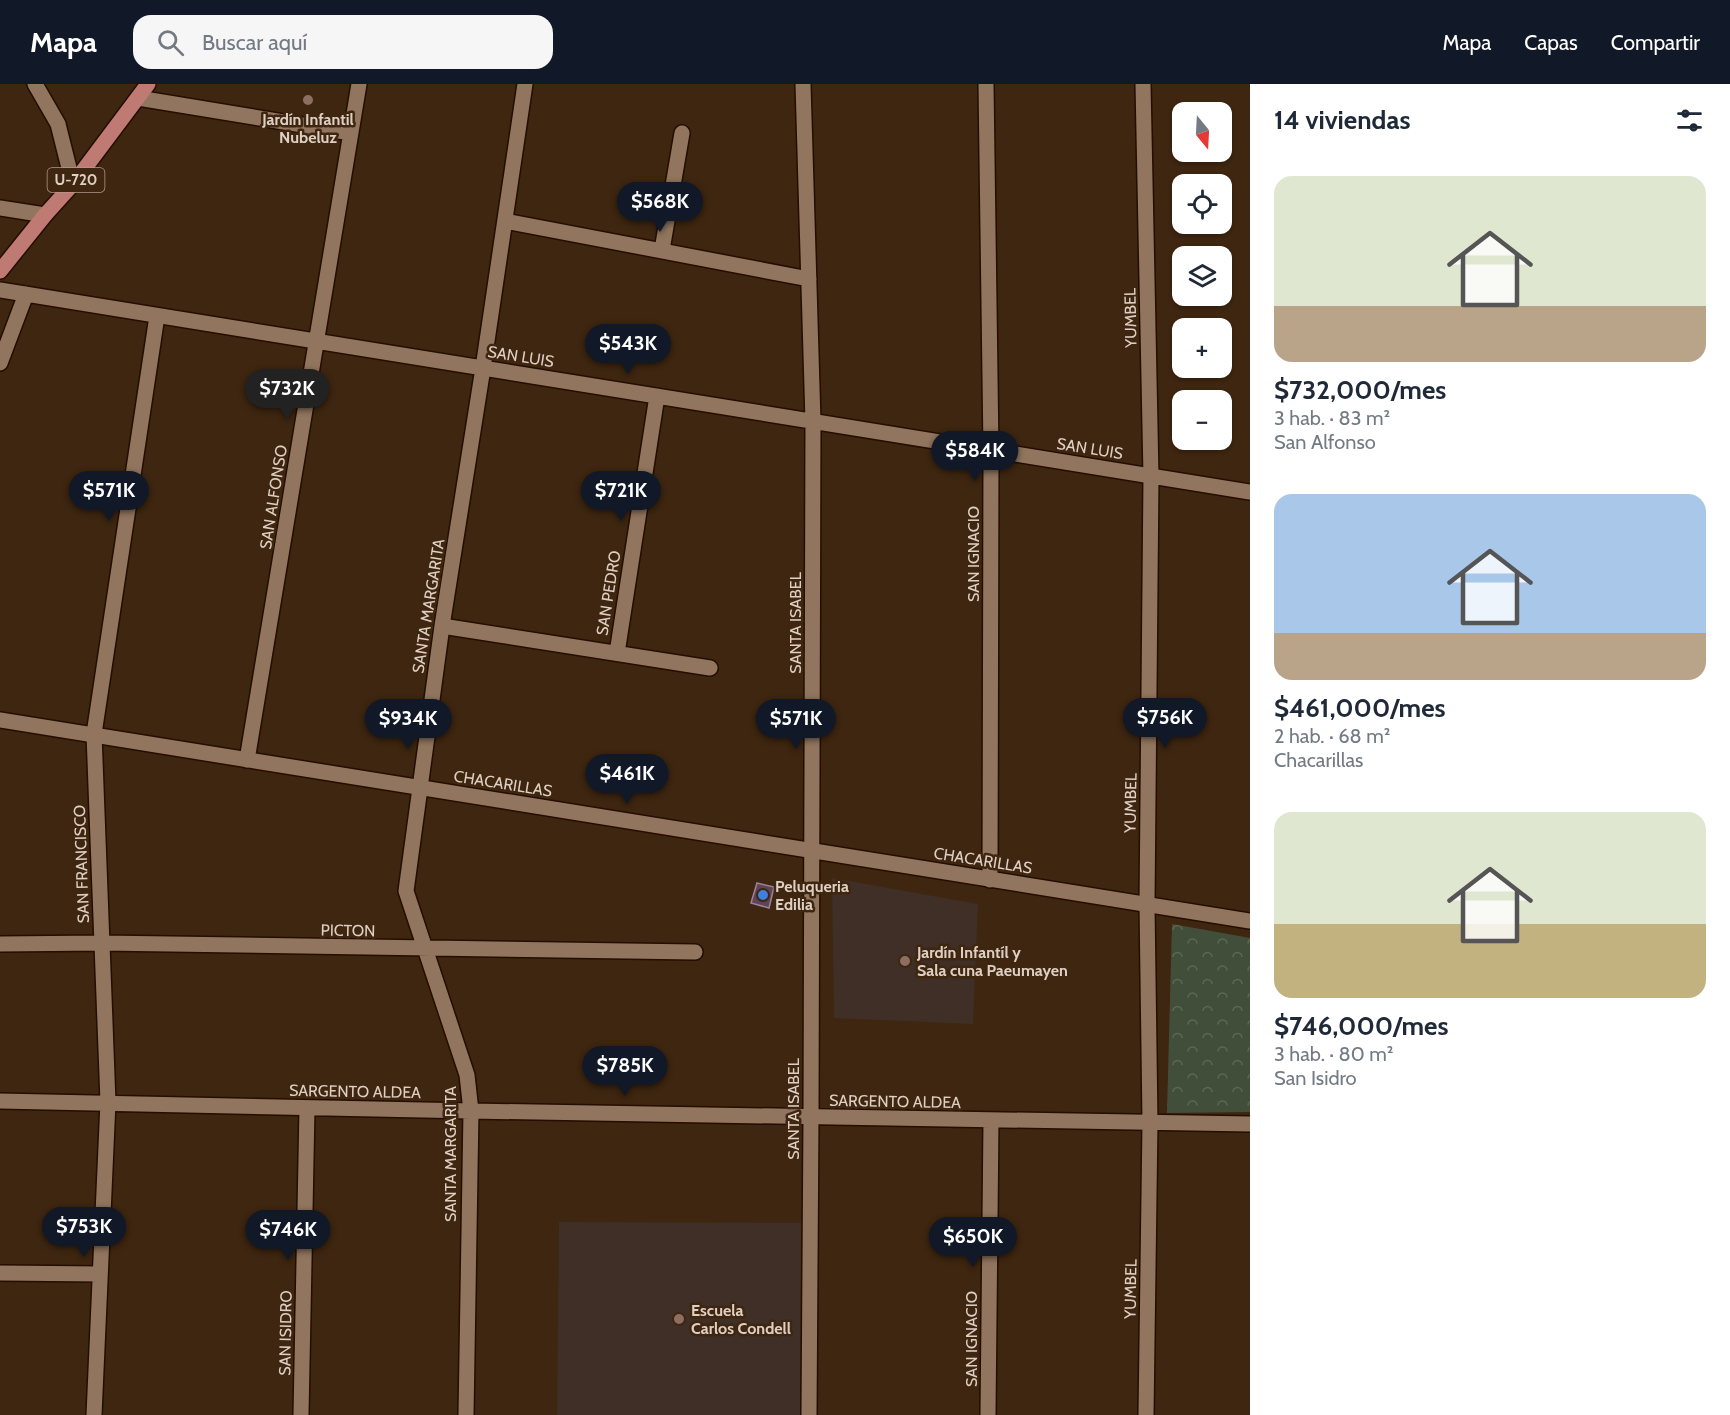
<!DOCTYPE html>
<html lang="es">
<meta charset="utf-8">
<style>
:root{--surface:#fff;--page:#f6f6f7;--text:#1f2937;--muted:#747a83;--accent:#111827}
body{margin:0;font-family:Cabin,sans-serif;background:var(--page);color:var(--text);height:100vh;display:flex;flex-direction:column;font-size:22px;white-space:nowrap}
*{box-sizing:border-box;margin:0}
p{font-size:20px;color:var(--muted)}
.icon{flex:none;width:33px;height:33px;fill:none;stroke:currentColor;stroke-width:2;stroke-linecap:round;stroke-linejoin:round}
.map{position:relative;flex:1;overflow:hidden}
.side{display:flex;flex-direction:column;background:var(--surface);width:480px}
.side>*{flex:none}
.needle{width:39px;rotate:162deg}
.tools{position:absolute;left:1172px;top:18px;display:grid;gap:12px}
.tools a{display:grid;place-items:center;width:60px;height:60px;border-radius:12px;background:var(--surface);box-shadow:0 2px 4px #0004;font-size:30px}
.price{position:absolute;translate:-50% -51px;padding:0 14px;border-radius:21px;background:var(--accent);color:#fff;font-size:20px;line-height:39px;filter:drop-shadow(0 2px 3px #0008)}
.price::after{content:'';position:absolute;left:50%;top:36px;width:18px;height:14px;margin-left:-9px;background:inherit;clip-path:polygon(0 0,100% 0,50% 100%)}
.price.current{background:#222;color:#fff}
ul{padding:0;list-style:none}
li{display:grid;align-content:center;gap:12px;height:318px;padding:0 24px}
li span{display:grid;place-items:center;height:186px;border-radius:18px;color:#555}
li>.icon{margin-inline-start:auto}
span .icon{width:108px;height:108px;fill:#fffc;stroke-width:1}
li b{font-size:26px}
h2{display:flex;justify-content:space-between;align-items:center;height:72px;padding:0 24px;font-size:26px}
header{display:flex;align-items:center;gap:36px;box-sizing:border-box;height:84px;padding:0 30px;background:var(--accent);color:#fff}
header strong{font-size:28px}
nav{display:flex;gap:33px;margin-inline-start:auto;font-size:21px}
.search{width:420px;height:54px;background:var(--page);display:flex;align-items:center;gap:15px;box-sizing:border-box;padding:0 21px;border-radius:18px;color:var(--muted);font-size:22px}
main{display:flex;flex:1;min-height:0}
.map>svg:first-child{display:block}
.education{fill:#402f26}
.park{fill:url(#park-crowns)}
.building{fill:#5c4557;stroke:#9e8097;stroke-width:1.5}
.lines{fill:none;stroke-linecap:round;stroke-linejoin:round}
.minor-casing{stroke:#240e00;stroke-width:18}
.tertiary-casing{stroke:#240e00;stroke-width:18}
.primary-casing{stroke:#240e00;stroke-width:18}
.minor{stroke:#91755e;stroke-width:15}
.tertiary{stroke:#91755e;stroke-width:15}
.primary{stroke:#bf7a73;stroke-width:15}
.education-dot{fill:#8d6e63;stroke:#3e2610;stroke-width:2}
.shop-dot{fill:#3f7fe0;stroke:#3e2610;stroke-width:2}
.labels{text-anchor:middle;stroke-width:5;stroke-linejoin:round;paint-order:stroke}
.shield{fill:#3e2610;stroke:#af9c8d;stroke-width:1.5}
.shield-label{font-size:15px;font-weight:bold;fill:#dfcfc3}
.poi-label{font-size:16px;font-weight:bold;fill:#dfcfc3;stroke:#3e2610;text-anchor:start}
.street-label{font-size:16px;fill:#dfcfc3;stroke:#3e2610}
</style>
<header>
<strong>Mapa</strong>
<div class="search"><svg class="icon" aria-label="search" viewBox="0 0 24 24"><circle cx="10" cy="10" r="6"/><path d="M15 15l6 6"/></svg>Buscar aquí</div>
<nav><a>Mapa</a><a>Capas</a><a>Compartir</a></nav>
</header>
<main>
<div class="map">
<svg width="1250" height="1331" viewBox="0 0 1250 1331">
<defs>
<pattern id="park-crowns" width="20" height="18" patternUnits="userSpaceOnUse" patternTransform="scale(1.5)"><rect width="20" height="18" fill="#414f3a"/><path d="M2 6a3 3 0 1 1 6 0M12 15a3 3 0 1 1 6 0" fill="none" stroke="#5c6755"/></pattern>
</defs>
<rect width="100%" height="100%" fill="#3e2610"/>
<!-- education -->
<path class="education" d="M832,794L978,820L973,940L834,934Z
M559,1138L801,1139L800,1331H557Z"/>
<!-- park -->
<path class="park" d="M1172,840L1250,854V1028L1167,1029Z"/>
<!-- building -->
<path class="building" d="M757,799L774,803L769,824L751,819Z"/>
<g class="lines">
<!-- minor casing -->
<g class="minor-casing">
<path id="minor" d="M35,0L58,40L73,100
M803,0L813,337L811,1033L809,1331
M986,0L991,366L990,796
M1143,0L1151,392L1147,821L1150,1038L1146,1331
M138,14L351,49
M0,124L45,131
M505,137L809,195
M662,166L682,49
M0,206L1250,408
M0,279L26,210
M442,542L710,584
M617,569L657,312
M247,676L359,0
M0,860L102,859L695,868
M0,1017L471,1027L1250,1040
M0,1189L100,1190
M94,1331L108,1018L94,650L157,232
M301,1331L307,1024
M466,1331L471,1027L467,991L406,807L442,542L483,284L525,0
M988,1331L991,1036"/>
</g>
<!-- tertiary casing -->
<g class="tertiary-casing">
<path id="tertiary" d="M0,636L1250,837"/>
</g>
<!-- primary casing -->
<g class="primary-casing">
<path id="primary" d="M0,187L45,131L73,100L148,0"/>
</g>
<!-- minor -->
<use href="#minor" class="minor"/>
<!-- tertiary -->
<use href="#tertiary" class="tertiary"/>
<!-- primary -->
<use href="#primary" class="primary"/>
</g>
<!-- markers -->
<g class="education-dot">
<circle cx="308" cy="16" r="6"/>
<circle cx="905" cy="877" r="6"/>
<circle cx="679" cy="1235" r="6"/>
</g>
<circle class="shop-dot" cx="763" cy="811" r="6"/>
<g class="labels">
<!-- shield labels -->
<rect class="shield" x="47.5" y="84" width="57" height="24" rx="4.5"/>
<g class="shield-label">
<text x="76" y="101">U-720</text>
</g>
<!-- poi labels -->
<g class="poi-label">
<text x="308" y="41" text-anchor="middle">Jardín Infantil<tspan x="308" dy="18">Nubeluz</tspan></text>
<text x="775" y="808">Peluqueria<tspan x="775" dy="18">Edilia</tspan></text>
<text x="917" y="874">Jardín Infantíl y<tspan x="917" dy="18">Sala cuna Paeumayen</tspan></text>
<text x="691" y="1232">Escuela<tspan x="691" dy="18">Carlos Condell</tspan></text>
</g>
<!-- street labels -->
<g class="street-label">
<text transform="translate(1130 234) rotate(-91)" y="6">YUMBEL</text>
<text transform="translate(521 272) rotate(9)" y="6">SAN LUIS</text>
<text transform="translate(1090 364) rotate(9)" y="6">SAN LUIS</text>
<text transform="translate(273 413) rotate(-81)" y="6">SAN ALFONSO</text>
<text transform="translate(973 470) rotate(-90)" y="6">SAN IGNACIO</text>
<text transform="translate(608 509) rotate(-81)" y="6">SAN PEDRO</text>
<text transform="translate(428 522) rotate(-81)" y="6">SANTA MARGARITA</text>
<text transform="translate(795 539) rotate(-90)" y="6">SANTA ISABEL</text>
<text transform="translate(503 699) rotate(9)" y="6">CHACARILLAS</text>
<text transform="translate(1130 719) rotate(-89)" y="6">YUMBEL</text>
<text transform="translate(983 776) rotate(9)" y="6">CHACARILLAS</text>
<text transform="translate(81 780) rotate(-92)" y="6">SAN FRANCISCO</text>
<text transform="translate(348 846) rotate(1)" y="6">PICTON</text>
<text transform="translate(355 1007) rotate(1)" y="6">SARGENTO ALDEA</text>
<text transform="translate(895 1017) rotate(1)" y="6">SARGENTO ALDEA</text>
<text transform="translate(793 1025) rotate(-90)" y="6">SANTA ISABEL</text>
<text transform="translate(450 1070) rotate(-90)" y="6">SANTA MARGARITA</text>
<text transform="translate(1130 1205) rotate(-89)" y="6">YUMBEL</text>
<text transform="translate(285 1249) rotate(-89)" y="6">SAN ISIDRO</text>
<text transform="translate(971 1255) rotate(-90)" y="6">SAN IGNACIO</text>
</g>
</g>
</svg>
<div class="tools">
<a><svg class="needle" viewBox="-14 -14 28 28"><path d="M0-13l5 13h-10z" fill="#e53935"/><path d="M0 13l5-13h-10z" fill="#747a83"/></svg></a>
<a><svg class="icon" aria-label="locate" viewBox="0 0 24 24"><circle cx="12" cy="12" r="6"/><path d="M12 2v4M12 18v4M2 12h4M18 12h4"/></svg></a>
<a><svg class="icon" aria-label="layers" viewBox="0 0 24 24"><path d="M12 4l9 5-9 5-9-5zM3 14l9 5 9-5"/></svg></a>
<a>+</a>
<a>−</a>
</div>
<b class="price" style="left:660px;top:149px">$568K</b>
<b class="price" style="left:628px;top:291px">$543K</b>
<b class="price current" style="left:287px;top:336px">$732K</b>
<b class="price" style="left:975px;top:398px">$584K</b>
<b class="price" style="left:109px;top:438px">$571K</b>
<b class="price" style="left:621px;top:438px">$721K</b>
<b class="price" style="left:1165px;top:665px">$756K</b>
<b class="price" style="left:408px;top:666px">$934K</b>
<b class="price" style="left:796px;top:666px">$571K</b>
<b class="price" style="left:627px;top:721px">$461K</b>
<b class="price" style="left:625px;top:1013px">$785K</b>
<b class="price" style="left:84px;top:1174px">$753K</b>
<b class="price" style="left:288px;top:1177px">$746K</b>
<b class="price" style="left:973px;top:1184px">$650K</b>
</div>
<section class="side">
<h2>14 viviendas<svg class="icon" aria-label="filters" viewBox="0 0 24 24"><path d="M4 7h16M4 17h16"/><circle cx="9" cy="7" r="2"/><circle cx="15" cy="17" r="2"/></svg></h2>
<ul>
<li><span style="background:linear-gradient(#dfe7d0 70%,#b9a48a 0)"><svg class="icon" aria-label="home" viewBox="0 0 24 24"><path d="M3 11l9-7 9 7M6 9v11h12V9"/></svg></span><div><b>$732,000/mes</b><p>3 hab. · 83 m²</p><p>San Alfonso</p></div></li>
<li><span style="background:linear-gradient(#a9c7e8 75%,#b9a48a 0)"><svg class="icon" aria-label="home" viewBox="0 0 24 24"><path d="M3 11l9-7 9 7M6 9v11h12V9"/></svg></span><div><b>$461,000/mes</b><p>2 hab. · 68 m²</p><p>Chacarillas</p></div></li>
<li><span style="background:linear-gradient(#dfe7d0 60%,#c2b280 0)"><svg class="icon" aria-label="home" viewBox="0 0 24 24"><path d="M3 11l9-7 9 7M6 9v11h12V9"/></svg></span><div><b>$746,000/mes</b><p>3 hab. · 80 m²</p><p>San Isidro</p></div></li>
</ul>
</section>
</main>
